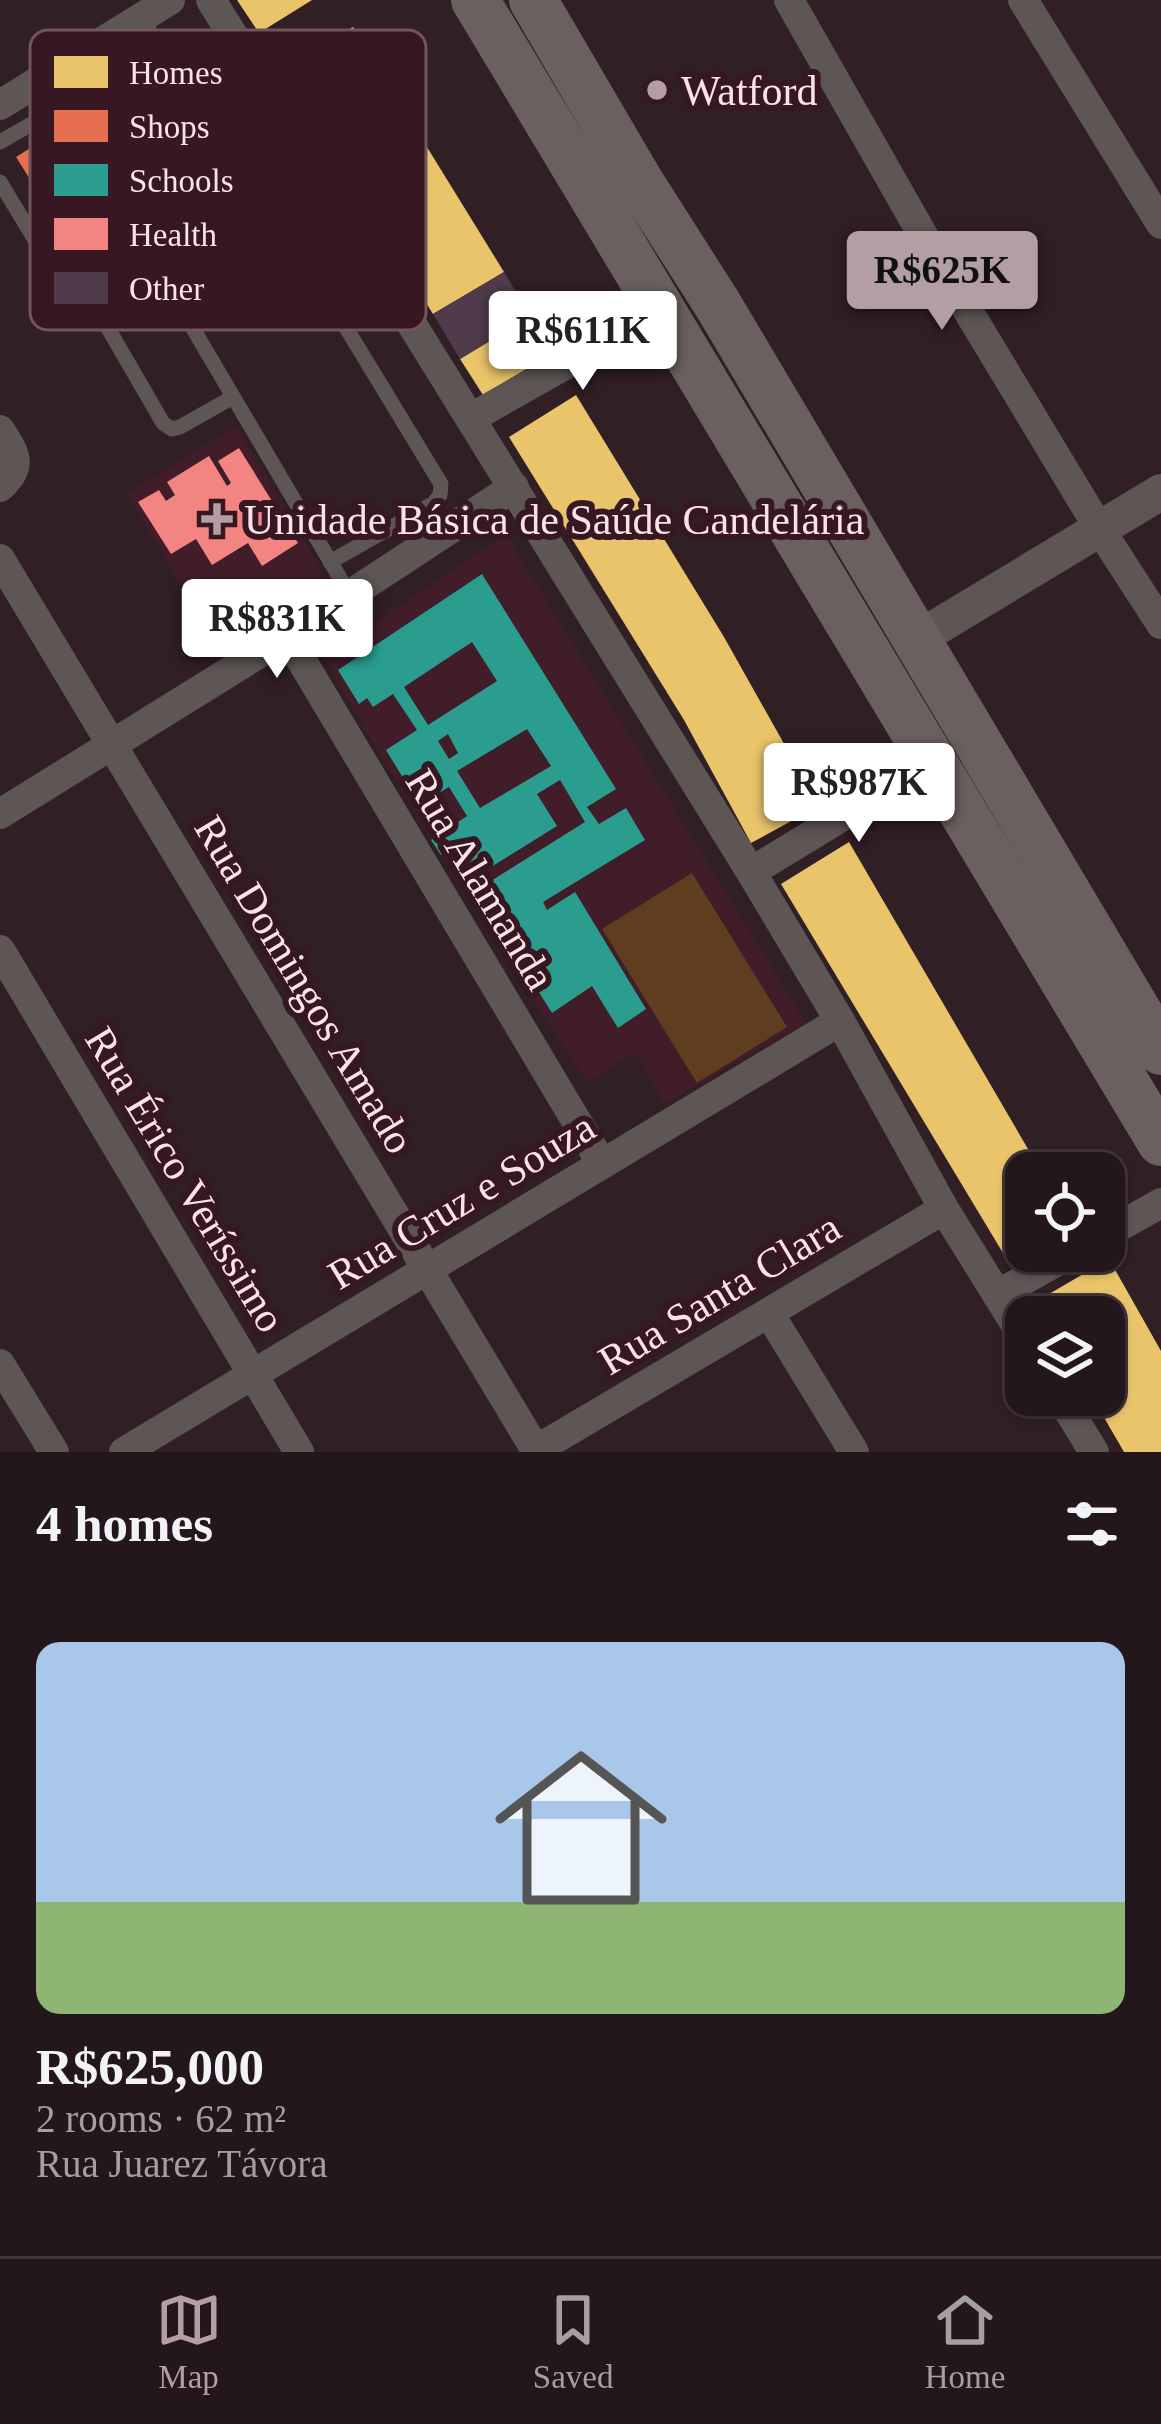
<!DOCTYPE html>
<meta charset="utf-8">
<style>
:root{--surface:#24171c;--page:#302429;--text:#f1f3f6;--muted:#a39fa3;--line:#41363b;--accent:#b39ea4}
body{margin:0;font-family:Georgia,serif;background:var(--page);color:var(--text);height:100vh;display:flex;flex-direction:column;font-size:45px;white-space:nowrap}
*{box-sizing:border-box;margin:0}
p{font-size:39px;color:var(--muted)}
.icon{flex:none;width:66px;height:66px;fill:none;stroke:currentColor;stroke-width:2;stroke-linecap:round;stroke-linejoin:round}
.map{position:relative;height:1452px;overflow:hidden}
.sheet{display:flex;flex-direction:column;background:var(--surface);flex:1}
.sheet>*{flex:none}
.buttons{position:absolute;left:1005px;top:1152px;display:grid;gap:24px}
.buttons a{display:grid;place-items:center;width:120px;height:120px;border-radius:24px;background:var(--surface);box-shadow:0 3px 9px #0004,0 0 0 3px var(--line);font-size:60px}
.price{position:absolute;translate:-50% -102px;padding:0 27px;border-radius:12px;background:#fff;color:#222;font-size:39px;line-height:78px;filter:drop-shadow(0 3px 6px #0008)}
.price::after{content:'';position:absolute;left:50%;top:72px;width:36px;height:27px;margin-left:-18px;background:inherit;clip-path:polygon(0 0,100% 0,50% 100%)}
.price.on{background:var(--accent);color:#111}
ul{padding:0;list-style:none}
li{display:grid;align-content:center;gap:24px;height:636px;padding:0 36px}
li+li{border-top:3px solid var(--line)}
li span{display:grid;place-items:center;height:372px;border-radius:24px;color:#555}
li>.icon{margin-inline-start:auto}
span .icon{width:216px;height:216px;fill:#fffc;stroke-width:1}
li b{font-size:51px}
h2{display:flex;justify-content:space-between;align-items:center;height:144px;padding:0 36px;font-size:51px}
.tabs{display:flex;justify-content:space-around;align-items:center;height:168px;border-top:3px solid var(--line);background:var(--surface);font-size:33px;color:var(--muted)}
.tabs a{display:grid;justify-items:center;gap:6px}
.tabs .on{color:var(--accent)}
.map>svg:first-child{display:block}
.built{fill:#401d29}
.green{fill:#5e3e1e}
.homes{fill:#e9c46a}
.shops{fill:#e76f51}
.schools{fill:#2a9d8f;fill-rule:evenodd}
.health{fill:#f28482}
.building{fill:#4f3b4a}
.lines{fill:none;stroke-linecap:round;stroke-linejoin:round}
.service{stroke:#5e5655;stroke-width:15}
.minor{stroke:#5e5655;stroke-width:30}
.tertiary{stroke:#5e5655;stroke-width:36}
.primary{stroke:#6a605f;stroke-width:48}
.poi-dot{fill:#b39ea4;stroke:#371822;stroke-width:4.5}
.labels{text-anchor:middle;stroke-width:12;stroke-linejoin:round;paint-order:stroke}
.poi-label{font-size:42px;fill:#f9e3e9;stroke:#371822;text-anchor:start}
.street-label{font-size:42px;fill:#f9e3e9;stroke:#371822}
.key{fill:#371822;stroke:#71555e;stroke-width:3}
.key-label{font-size:33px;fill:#f9e3e9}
</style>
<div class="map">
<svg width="1161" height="1452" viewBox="0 0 1161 1452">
<rect width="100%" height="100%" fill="#301f25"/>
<!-- built -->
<path class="built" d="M236,426L332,587L224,655L126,494Z
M506,535L806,1023L664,1104L635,1053L587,1083L431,840L323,658Z"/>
<!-- green -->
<path class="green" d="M692,873L787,1027L697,1083L602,929Z"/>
<!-- homes -->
<path class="homes" d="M237,0H312L259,33Z
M353,27L504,272L433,314L281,69Z
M531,316L553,353L483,395L460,359Z
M576,395L724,637L819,806L751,843L684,720L509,437Z
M849,842L1042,1173H1026V1251H1041L1012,1268L781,884Z
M1109,1259L1161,1351V1452H1124L1091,1395H1104V1317H1047L1037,1301Z"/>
<!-- shops -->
<path class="shops" d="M211,96L278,202L111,308L16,157L99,105L127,150Z"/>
<!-- schools -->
<path class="schools" d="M482,574L616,789L587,807L599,824L626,808L645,840L543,902L547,910L575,892L646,1009L618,1028L592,986L552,1013L505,938L517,931L512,921L498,930L475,891L585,822L560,780L537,794L557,826L467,882L448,851L441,855L431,840L467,816L449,787L434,796L432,792L417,801L386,750L417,730L393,694L373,707L367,698L359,704L338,670ZM472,642L497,681L428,725L404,687ZM527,729L551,766L480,808L457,771ZM448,734L458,753L449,759L438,741Z"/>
<!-- health -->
<path class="health" d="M239,448L298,543L262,566L248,543L212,565L196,539L171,554L138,502L159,490L166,501L175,495L167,482L209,456L227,486L231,483L218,461Z"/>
<!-- building -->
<path class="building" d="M504,272L531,316L460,359L433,314Z"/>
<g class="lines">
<!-- service -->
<path class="service" d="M0,142L82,95L136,72L148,58L149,13
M0,182L75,306
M294,242L441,484L440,495L434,503L330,562
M168,286L350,595
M105,323L163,423L172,429L180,427L233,397"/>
<!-- minor -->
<path class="minor" d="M211,0L751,872L840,1021L944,1209L1026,1341
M789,0L933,253L1099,528L1161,624
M1023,0L1161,224
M0,105L170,0
M471,418L662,310
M0,430C15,454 24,465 0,487
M0,559L537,1452
M287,636L602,1164
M0,814L287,636L514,487
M751,872L933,761
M0,950L299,1452
M1104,1235L1161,1203
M997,1295L1075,1251
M769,1313L854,1452
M0,1364L54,1452
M1059,1395L1094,1452
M536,1450L944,1209
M124,1452L840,1021"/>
<!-- tertiary -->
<path class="tertiary" d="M917,639L1161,492"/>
<!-- primary -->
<path class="primary" d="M475,0L1161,1142
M533,0L639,181L718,305L1161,1051"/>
</g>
<!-- markers -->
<g class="poi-dot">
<circle cx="657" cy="90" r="12"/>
<path d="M211 501h12v12h12v12h-12v12h-12v-12h-12v-12h12z"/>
</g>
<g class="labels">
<!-- poi labels -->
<g class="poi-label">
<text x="681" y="105">Watford</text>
<text x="244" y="534">Unidade Básica de Saúde Candelária</text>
</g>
<!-- street labels -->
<g class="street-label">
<text transform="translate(481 879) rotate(59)" y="15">Rua Alamanda</text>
<text transform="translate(305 984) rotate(59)" y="15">Rua Domingos Amado</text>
<text transform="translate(186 1179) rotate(59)" y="15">Rua Érico Veríssimo</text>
<text transform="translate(461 1200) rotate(-31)" y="15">Rua Cruz e Souza</text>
<text transform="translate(719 1293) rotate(-31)" y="15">Rua Santa Clara</text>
</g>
</g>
<!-- legend -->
<rect x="30" y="30" width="396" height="300" rx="18" class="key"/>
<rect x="54" y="56" width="54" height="32" fill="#e9c46a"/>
<rect x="54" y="110" width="54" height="32" fill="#e76f51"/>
<rect x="54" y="164" width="54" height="32" fill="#2a9d8f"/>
<rect x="54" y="218" width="54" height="32" fill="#f28482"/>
<rect x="54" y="272" width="54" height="32" fill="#4f3b4a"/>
<g class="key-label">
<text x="129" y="84">Homes</text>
<text x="129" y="138">Shops</text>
<text x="129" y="192">Schools</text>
<text x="129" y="246">Health</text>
<text x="129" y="300">Other</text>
</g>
</svg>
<div class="buttons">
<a><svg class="icon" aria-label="locate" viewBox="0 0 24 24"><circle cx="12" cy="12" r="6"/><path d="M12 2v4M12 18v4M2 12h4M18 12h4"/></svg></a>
<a><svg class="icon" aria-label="layers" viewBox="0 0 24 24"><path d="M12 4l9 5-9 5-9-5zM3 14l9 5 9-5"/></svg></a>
</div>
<b class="price on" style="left:942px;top:333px">R$625K</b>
<b class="price" style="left:583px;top:393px">R$611K</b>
<b class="price" style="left:277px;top:681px">R$831K</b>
<b class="price" style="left:859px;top:845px">R$987K</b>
</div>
<section class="sheet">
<h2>4 homes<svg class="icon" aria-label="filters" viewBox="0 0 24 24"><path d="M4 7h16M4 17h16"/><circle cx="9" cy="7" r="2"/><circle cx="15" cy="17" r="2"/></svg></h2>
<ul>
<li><span style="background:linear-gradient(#a9c7e8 70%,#8fb573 0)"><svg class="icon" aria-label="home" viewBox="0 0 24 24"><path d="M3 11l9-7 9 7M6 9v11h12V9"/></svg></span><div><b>R$625,000</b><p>2 rooms · 62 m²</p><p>Rua Juarez Távora</p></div></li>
</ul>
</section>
<nav class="tabs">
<a class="on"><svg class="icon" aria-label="map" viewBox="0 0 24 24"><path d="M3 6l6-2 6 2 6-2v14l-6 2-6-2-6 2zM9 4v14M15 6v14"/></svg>Map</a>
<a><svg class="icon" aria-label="saved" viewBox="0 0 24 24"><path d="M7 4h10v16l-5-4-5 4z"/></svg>Saved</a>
<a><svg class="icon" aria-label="home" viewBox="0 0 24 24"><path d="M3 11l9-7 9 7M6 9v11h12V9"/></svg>Home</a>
</nav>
